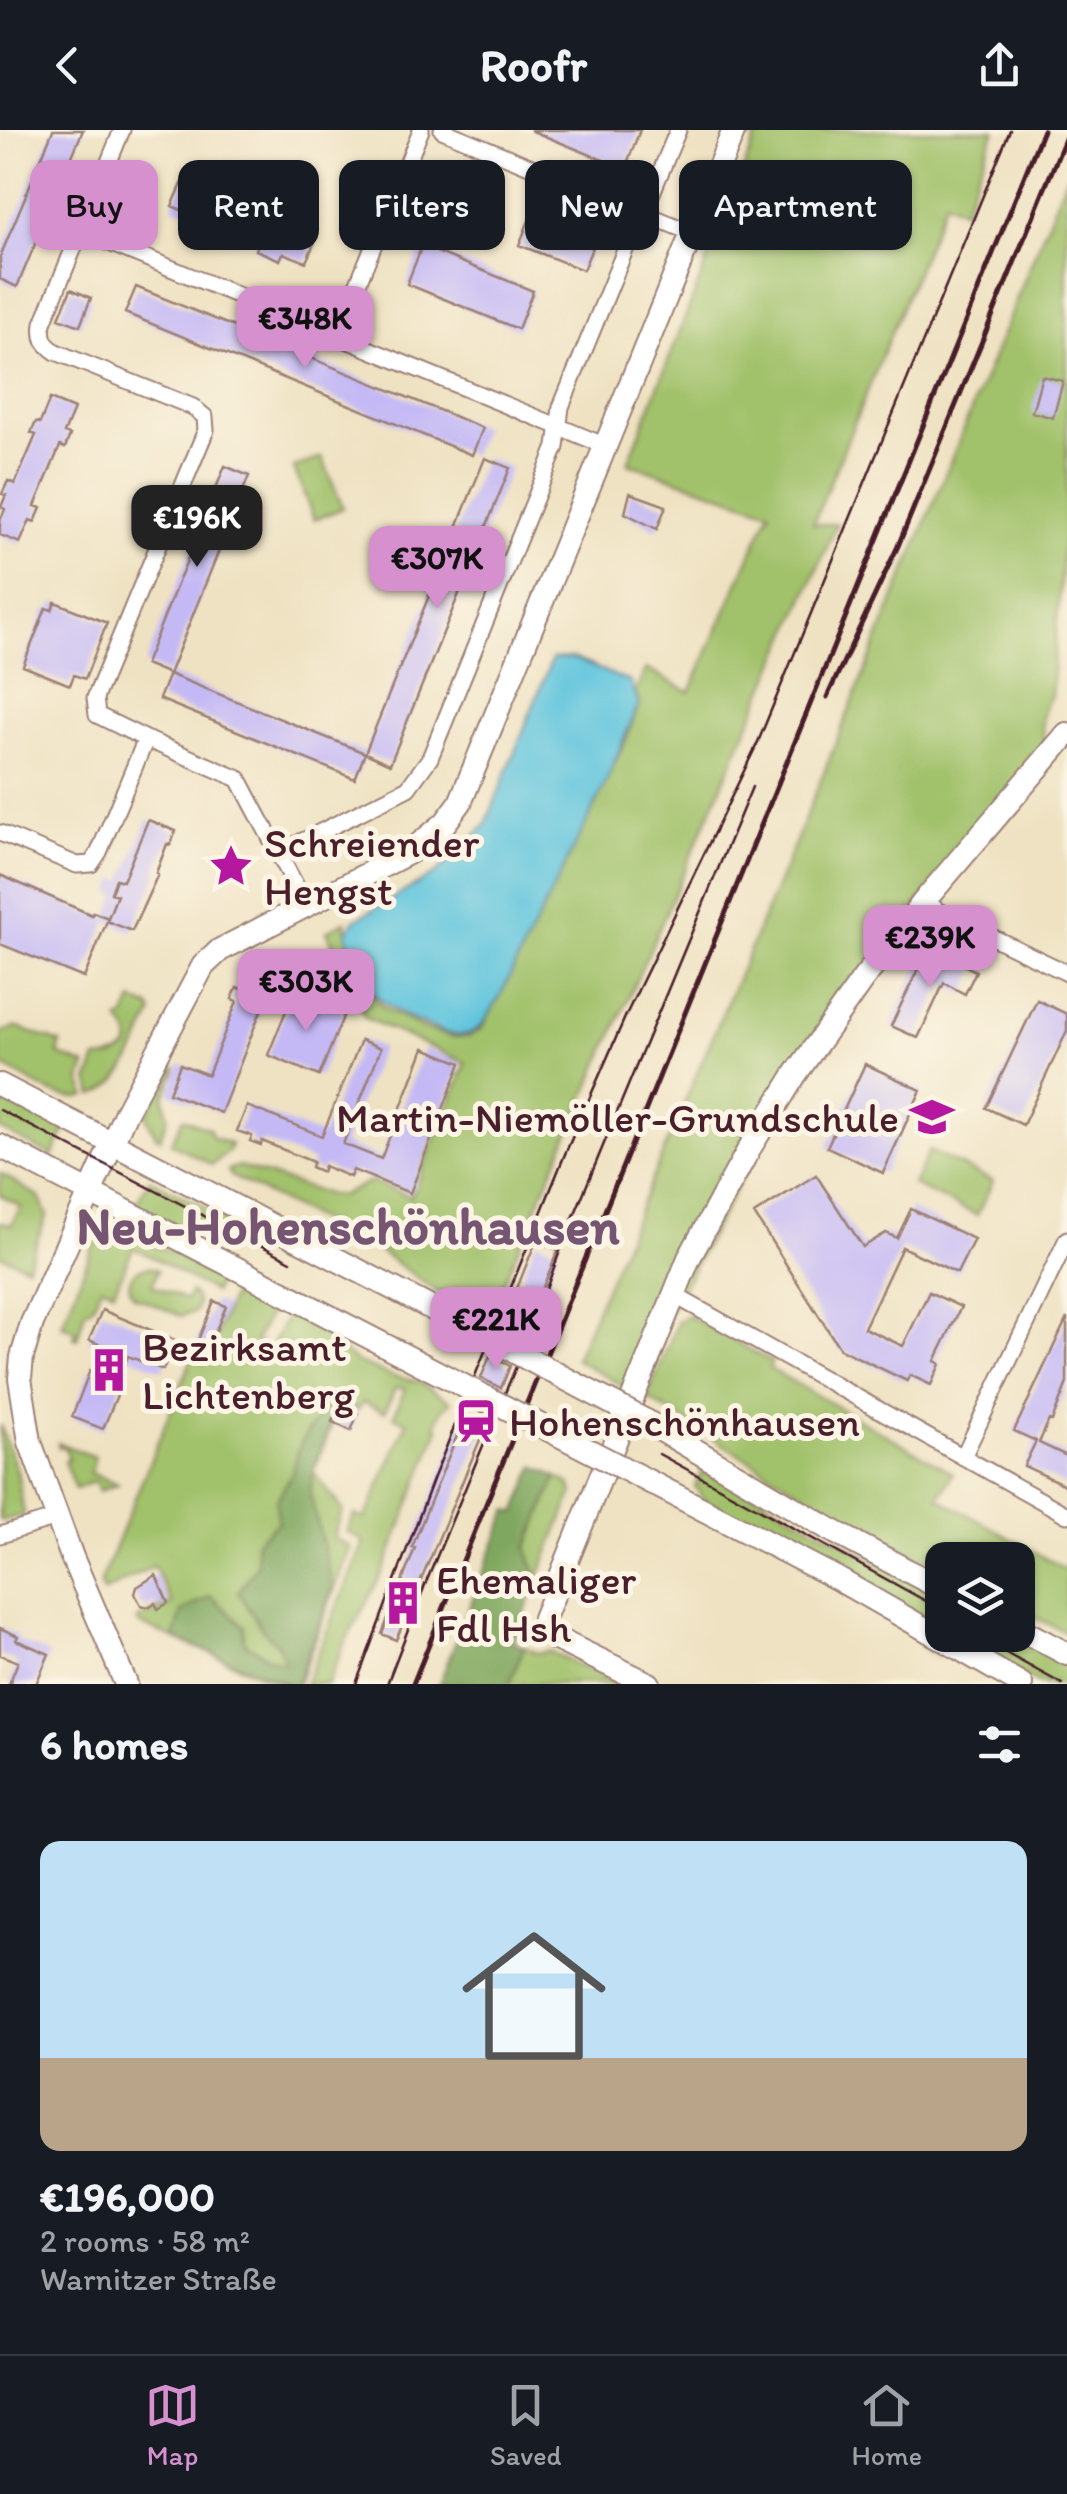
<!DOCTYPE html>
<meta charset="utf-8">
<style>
:root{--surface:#171b24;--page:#242831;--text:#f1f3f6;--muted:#9ea1a6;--line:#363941;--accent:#d690ce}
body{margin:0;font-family:Itim,sans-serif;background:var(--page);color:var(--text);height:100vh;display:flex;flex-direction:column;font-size:38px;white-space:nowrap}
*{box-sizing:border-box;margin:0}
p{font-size:32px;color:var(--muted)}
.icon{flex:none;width:55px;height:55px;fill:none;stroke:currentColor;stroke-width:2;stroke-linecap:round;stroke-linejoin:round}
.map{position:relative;height:1554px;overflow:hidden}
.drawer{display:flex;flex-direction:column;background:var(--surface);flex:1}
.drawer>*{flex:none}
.banner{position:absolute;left:30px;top:30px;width:1008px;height:90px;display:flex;gap:20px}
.tools{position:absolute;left:925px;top:1412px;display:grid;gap:20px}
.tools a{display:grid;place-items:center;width:110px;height:110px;border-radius:20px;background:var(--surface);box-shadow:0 2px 8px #0004;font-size:50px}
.price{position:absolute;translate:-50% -85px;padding:0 22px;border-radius:20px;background:var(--accent);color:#111;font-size:32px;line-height:65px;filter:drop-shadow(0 2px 5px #0008)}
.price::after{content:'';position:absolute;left:50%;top:60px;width:30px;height:22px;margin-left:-15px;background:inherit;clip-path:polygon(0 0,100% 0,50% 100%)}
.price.active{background:#222;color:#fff}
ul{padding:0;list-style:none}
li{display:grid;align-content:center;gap:20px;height:530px;padding:0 40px}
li+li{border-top:2px solid var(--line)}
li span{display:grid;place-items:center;height:310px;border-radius:20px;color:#555}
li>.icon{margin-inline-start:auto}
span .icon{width:180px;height:180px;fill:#fffc;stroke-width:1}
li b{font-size:42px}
h2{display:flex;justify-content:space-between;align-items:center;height:120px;padding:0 40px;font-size:42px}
.chip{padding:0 35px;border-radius:20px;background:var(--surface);box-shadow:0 2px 8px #0004;font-size:35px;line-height:90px}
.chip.active{background:var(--accent);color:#111}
header{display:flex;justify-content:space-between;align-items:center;height:130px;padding:0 40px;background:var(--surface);font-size:45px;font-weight:800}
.tab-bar{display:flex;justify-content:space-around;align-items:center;height:140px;border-top:2px solid var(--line);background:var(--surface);font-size:28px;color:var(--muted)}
.tab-bar a{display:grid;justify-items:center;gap:5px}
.tab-bar .active{color:var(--accent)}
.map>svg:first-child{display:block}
.green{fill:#a1c16a;stroke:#76704a;stroke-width:2.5}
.forest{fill:#80a75e;stroke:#656344;stroke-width:2.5}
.water{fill:#60c5dd;stroke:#557284;stroke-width:2.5}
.building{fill:#c5b9f5}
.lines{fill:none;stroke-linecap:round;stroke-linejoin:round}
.street-casing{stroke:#9c8076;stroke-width:19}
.secondary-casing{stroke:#9c8076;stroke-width:26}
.street{stroke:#fff;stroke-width:15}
.secondary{stroke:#fff;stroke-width:22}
.tram{stroke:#4a1f2b;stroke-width:2.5}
.rail{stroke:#4a1f2b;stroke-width:5}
.secondary-bridge-casing{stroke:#9c8076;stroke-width:26;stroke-linecap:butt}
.secondary-bridge{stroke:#fff;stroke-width:22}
.labels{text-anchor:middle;stroke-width:10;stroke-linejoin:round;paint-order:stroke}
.poi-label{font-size:42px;fill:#4a1f2b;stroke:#fcf5e5;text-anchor:start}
.district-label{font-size:52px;font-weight:bold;fill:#755572;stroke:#fcf5e5}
</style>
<header><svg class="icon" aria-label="back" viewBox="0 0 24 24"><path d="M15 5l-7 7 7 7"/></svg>Roofr<svg class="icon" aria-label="share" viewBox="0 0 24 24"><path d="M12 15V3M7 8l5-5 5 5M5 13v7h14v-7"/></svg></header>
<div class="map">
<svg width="1067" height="1554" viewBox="0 0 1067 1554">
<rect width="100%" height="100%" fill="#fcf5e5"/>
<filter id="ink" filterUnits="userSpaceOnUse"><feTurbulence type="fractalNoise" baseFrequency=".01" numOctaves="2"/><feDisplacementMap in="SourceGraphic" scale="20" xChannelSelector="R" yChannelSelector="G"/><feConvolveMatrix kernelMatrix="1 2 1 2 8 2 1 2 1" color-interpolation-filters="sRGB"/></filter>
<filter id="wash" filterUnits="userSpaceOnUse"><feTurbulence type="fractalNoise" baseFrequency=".0048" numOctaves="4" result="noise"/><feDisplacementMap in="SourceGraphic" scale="40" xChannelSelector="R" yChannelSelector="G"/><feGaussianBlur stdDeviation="2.25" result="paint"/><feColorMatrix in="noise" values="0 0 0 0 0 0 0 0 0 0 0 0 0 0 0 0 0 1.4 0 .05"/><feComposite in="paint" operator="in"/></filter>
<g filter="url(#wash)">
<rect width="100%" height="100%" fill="#efe2c2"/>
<!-- green -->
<path class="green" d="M759,0H995L963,81L945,71L813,394H837L489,1185L434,1160L378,1120L231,1046L228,1040L239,1036L330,1065H342L371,1051L411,1067L466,933L365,888L327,801L346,791L350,831L377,872L387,880L425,899L452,907L469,906L482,898L625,612L639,574L635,562L646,539L690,562L770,381L628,333Z
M1067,45V372L1051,566C1041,580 1039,600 1047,616L835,874L628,1259L575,1229L796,711Z
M322,327L343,378L314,390L294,338Z
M133,871L150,877L153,883C138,911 126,957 93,965L89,950L97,929C123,927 143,916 119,891L126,886Z
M16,897L61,913L58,924L86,936L81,949L86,966C60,975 23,946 0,934V903Z
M172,936L176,939L164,967L168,987L160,1008L156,1006L146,986Z
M0,964L66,999L52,1026L0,999Z
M183,988L210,999L212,1007L231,1014L229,1021L212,1035L171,1013Z
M929,1021L993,1051L977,1085L913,1055Z
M0,1043L39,1067L47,1085L27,1136L0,1125V1092L11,1095L21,1077L0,1065Z
M149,1049L239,1095L256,1109L249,1123L167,1092L135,1076Z
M115,1101L172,1122L221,1147L214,1162C185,1149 162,1129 133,1118L114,1161L101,1156L93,1176L85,1181L77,1209L74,1208L76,1201L62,1195L97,1106Z
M149,1137L158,1140L152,1155L186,1170L190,1162C198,1167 199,1175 195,1182L181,1186L134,1166C124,1152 132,1138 149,1137Z
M236,1155L274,1175L255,1211L270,1218L289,1183L315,1198L358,1233L392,1246L420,1252L451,1272L442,1280L436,1295L439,1299L384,1440L343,1516L328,1554H305L363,1415L362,1410L347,1402L354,1385L365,1389L407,1292L394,1286L405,1258H395L385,1282L363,1272L358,1280L339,1273L330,1293L332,1295L313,1342L343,1380L333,1408L351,1417L298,1554H282L138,1493V1489L172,1474L154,1436L103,1462L100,1454L192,1228L205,1233Z
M688,1185L772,1232L769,1238L953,1343L939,1368L1067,1440V1503L1018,1479V1430H942V1439L833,1381L647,1268L678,1191Z
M0,1295L17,1340L24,1385L0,1391Z
M58,1313L95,1327L90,1343L118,1354L99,1361L95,1351L75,1359L64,1331L69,1328L64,1317L59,1318Z
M702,1342L742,1357L942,1467V1501L703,1369L695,1356Z
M557,1347L570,1354L573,1363L538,1449L527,1418Z
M949,1505H1014L1067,1533V1554H1040Z
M524,1517L537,1523L549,1521L620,1554H509Z"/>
<!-- forest -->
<path class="forest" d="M323,1279L335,1281L313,1342L310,1363L333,1458L296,1554H288L174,1508L182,1482L211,1466L244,1496V1510L248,1516C262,1520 271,1534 285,1532L278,1515L262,1499L238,1462L257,1435L256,1411L278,1392L276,1371L291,1345L301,1312Z
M535,1336L557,1347L527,1418L538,1449L513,1512L524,1517L509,1554H439L508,1380L516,1383Z"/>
<!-- water -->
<path class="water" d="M572,528L630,552L639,574L603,659L499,868C491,880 484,898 470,903C458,908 444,903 433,898C385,881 352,855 347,801L355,790L435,744L485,696L552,529Z"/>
<g id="blocks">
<!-- building -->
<path class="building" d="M53,0H83L17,157L0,149V127Z
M530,0H640L625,39Z
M183,52L206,62L208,57L222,62L220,67L279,92L281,86L295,92L293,97L317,107L306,132L283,123L280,130L256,120L259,112L222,97L218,105L194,95L198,87L172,76Z
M539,66L603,92L583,140L519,115Z
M422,116L533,161L518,199L407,154Z
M136,157L483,298L472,325L125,183Z
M71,159L91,168L80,196L59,188Z
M1042,246L1063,251L1053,288L1032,282Z
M50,269L74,279L64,303L70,305L65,318L60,316L35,376L41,378L35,392L30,390L20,413L0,405V391L5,379L1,377L6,365L2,364L8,351L15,354L36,305L31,303L36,292L40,293Z
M485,328L510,338L390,634L365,623Z
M225,336L249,346L169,544L145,534Z
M630,363L666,376L657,399L625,383Z
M55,472L107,493L85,549L74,545L70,555L23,536L46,478L52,480Z
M169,544L365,623L355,649L159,569Z
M148,690L176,701L170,715L167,714L156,743L158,744L132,801L107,791L84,848L0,814V745L92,785L93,782L108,788L117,765L111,763L116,749L123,751Z
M928,818L976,841L965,864L944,853L918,908L891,896Z
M252,833L276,842L221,983L169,963L180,934L208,945L237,871L232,869L237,857L242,859Z
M294,861L345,882L319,946L268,925Z
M1037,870L1067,884V901L1023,995L986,978Z
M361,910L381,918L343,1014L381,1029L424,918L461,933L410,1063L353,1040L350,1047L324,1036L322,1042L311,1037L313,1032L262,1011L261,1015L250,1011L252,1006L237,1001L247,976L322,1006Z
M865,934L921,960L883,1043L827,1017Z
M816,1045L863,1117L886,1103L897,1108L911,1079L974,1109L957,1143L902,1117L864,1198L903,1216L929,1162L961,1177L935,1231L940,1234L931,1255L910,1245L907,1251L840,1219L754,1084Z
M536,1111L558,1120L522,1209L501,1198Z
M214,1171L226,1176L204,1230L192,1225Z
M102,1180L175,1210L163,1240L128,1226L118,1251L122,1253L103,1299L72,1287L90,1240L96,1242L106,1217L89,1210Z
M1067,1188V1253L1052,1291L1049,1290L1039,1313L1067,1326V1356L1024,1336L1036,1311L1014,1301Z
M490,1226L510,1236L501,1258L481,1248Z
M340,1275L358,1283L351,1301L332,1292Z
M469,1276L490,1286L396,1510L382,1504L415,1418L412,1417Z
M156,1445L168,1473L158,1479L155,1473L148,1477L141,1475L135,1464L137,1457Z
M0,1498L18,1506L16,1510L49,1524L36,1554H9L18,1532L0,1525Z"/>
</g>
</g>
<g filter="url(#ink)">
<use href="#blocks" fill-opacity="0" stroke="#9c8076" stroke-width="2.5"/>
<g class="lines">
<!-- street casing -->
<g class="street-casing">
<path id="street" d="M122,0L43,193C41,208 44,214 56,222L193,277L205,287L206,300L95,568L97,585L146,609
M442,0L692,103
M80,101L606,316
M337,204L421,0
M0,703L77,735L91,734L99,722L146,609L239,649L306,775
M279,723L408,658L430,628L556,317L561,277L641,81L651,65L678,0
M925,770L938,781L1067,843
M674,1165L1067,1385
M963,1327L1067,1109
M0,1405L57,1388"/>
</g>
<!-- secondary casing -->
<g class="secondary-casing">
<path id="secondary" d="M0,955L481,1204
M0,1016L456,1252
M644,1290L831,1400L942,1459
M621,1337L836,1448L1021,1554
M1018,1498L1067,1524
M126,1554L72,1427L30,1312L20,1248L22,1227L32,1193L126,982L203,836L220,820L410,722L445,693L460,673L734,0
M649,1554L548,1505L543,1496L544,1488L689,1128L749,1019L795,945L863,849L925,770L1067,604"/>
</g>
<!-- street -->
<use href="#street" class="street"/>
<!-- secondary -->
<use href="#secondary" class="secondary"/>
<!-- tram -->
<path class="tram" d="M0,980L291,1131
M659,1324L942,1480
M973,1505L1062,1554
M356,1554L434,1347L565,1024L626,885L758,612L1010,0
M387,1554L425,1455L530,1203L564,1110L752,657"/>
<!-- rail -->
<path class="rail" d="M827,567L898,416L1067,4
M413,1554L1043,0"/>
<!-- secondary-bridge casing -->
<g class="secondary-bridge-casing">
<path id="secondary-bridge" d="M481,1204L644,1290
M456,1252L621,1337"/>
</g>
<!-- secondary-bridge -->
<use href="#secondary-bridge" class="secondary-bridge"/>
</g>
</g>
<!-- icons -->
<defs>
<g id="sight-bare" transform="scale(3.45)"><path d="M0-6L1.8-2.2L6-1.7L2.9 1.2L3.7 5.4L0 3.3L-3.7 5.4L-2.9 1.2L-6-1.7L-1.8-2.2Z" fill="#b5179e" stroke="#fcf5e5" stroke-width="2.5" paint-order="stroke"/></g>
<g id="school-bare" transform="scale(3.45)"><path d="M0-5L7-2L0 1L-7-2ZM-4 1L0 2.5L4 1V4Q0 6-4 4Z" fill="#b5179e" stroke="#fcf5e5" stroke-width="2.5" paint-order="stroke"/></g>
<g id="building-bare" transform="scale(3.45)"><path d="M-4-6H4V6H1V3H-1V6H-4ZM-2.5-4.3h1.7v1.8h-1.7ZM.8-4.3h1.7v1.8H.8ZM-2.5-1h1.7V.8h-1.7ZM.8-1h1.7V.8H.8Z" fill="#b5179e" stroke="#fcf5e5" stroke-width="2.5" paint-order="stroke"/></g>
<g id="station-bare" transform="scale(3.45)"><path d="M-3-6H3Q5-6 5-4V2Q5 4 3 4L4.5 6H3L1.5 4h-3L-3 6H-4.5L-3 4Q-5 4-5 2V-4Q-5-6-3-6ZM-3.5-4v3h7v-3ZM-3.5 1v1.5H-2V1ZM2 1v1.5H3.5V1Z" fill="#b5179e" stroke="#fcf5e5" stroke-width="2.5" paint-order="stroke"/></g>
</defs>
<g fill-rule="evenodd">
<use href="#sight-bare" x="231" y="736"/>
<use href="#school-bare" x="932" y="987"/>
<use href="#building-bare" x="109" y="1240"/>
<use href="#station-bare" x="476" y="1291"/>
<use href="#building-bare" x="403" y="1473"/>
</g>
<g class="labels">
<!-- poi labels -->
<g class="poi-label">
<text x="264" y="727">Schreiender<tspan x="264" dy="48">Hengst</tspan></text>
<text x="899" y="1002" text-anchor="end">Martin-Niemöller-Grundschule</text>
<text x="142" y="1231">Bezirksamt<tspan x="142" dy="48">Lichtenberg</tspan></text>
<text x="509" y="1306">Hohenschönhausen</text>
<text x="436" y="1464">Ehemaliger<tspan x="436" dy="48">Fdl Hsh</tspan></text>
</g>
<!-- district labels -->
<g class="district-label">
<text x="348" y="1114">Neu-Hohenschönhausen</text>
</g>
</g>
</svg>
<div class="tools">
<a><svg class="icon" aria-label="layers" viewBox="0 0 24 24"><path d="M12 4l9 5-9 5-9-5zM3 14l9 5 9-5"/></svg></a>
</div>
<b class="price" style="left:305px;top:241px">€348K</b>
<b class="price active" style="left:197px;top:440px">€196K</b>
<b class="price" style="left:437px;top:481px">€307K</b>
<b class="price" style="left:930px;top:860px">€239K</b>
<b class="price" style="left:306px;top:904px">€303K</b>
<b class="price" style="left:496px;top:1242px">€221K</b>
<div class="banner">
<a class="chip active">Buy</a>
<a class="chip">Rent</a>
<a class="chip">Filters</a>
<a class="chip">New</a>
<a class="chip">Apartment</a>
</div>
</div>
<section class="drawer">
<h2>6 homes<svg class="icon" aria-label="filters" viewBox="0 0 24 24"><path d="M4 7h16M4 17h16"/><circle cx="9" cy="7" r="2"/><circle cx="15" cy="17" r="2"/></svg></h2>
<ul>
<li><span style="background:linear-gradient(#bfe0f5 70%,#b9a48a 0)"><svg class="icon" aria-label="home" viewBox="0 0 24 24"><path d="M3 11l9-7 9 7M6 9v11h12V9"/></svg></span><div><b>€196,000</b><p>2 rooms · 58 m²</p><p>Warnitzer Straße</p></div></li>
</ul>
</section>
<nav class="tab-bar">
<a class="active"><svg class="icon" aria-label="map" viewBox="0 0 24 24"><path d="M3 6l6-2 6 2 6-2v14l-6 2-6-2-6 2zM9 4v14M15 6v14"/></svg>Map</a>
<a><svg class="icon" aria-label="saved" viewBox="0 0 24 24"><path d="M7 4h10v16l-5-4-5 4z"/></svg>Saved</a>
<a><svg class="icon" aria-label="home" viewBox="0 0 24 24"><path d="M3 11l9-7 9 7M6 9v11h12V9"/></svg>Home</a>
</nav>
